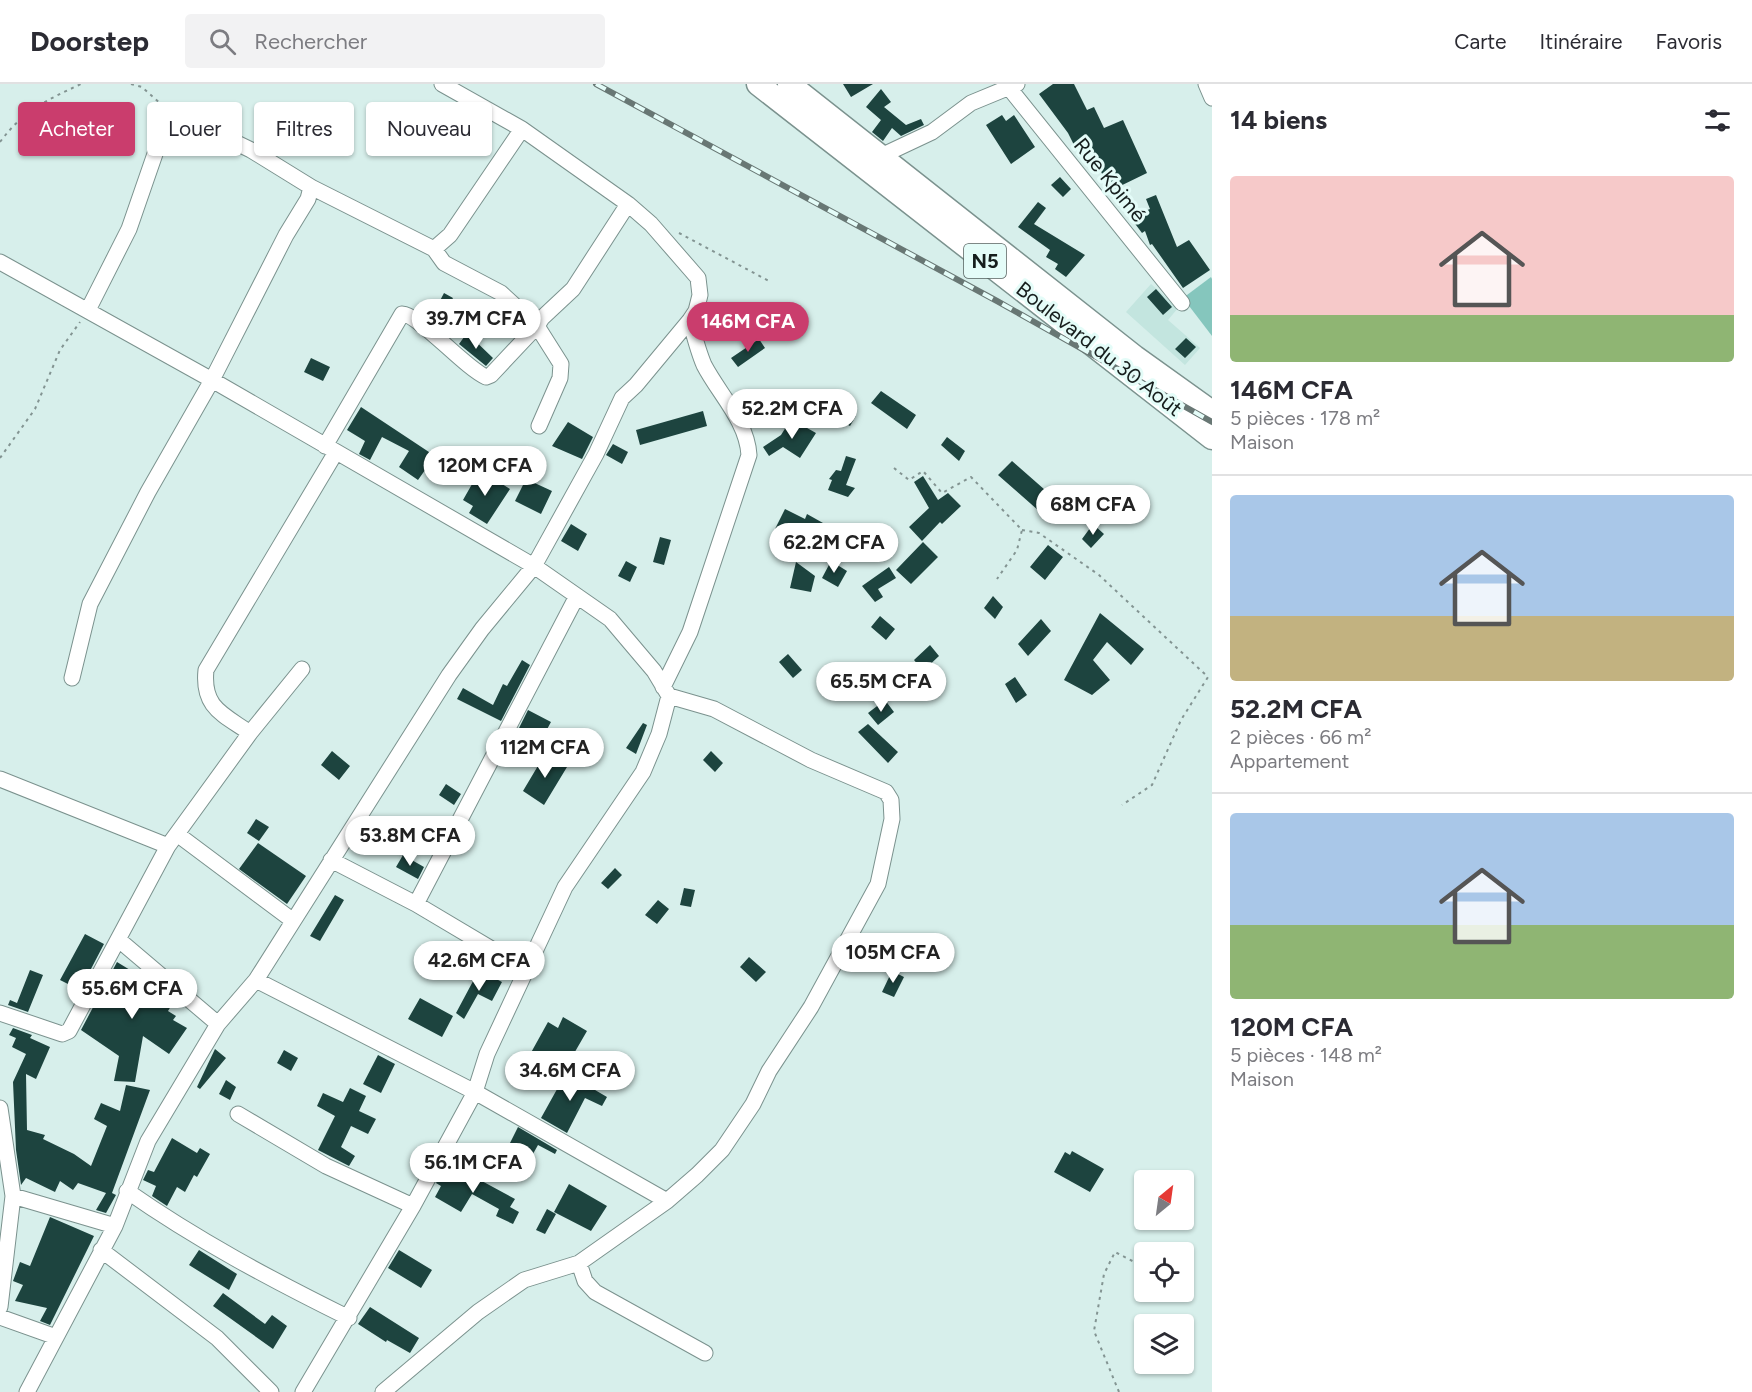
<!DOCTYPE html>
<html lang="fr">
<meta charset="utf-8">
<style>
:root{--surface:#fff;--page:#f2f2f3;--text:#2b2b33;--muted:#7c7c81;--line:#e1e1e2;--accent:#ca3d6d}
body{margin:0;font-family:Figtree,sans-serif;background:var(--page);color:var(--text);height:100vh;display:flex;flex-direction:column;font-size:22px;white-space:nowrap}
*{box-sizing:border-box;margin:0}
p{font-size:20px;color:var(--muted)}
.icon{flex:none;width:33px;height:33px;fill:none;stroke:currentColor;stroke-width:2;stroke-linecap:round;stroke-linejoin:round}
.map{position:relative;flex:1;overflow:hidden}
.side{display:flex;flex-direction:column;background:var(--surface);width:540px}
.side>*{flex:none}
.banner{position:absolute;left:18px;top:18px;width:570px;height:54px;display:flex;gap:12px}
.needle{width:39px;rotate:29deg}
.buttons{position:absolute;left:1134px;top:1086px;display:grid;gap:12px}
.buttons a{display:grid;place-items:center;width:60px;height:60px;border-radius:6px;background:var(--surface);box-shadow:0 2px 4px #0004;font-size:30px}
.price{position:absolute;translate:-50% -51px;padding:0 14px;border-radius:21px;background:#fff;color:#222;font-size:20px;line-height:39px;filter:drop-shadow(0 2px 3px #0008)}
.price::after{content:'';position:absolute;left:50%;top:36px;width:18px;height:14px;margin-left:-9px;background:inherit;clip-path:polygon(0 0,100% 0,50% 100%)}
.price.on{background:var(--accent);color:#fff}
ul{padding:0;list-style:none}
li{display:grid;align-content:center;gap:12px;height:318px;padding:0 18px}
li+li{border-top:2px solid var(--line)}
li span{display:grid;place-items:center;height:186px;border-radius:6px;color:#555}
li>.icon{margin-inline-start:auto}
span .icon{width:108px;height:108px;fill:#fffc;stroke-width:1}
li b{font-size:26px}
h2{display:flex;justify-content:space-between;align-items:center;height:72px;padding:0 18px;font-size:26px}
.chip{padding:0 21px;border-radius:6px;background:var(--surface);box-shadow:0 2px 4px #0004;font-size:21px;line-height:54px}
.chip.on{background:var(--accent);color:#fff}
header{display:flex;align-items:center;gap:36px;box-sizing:border-box;height:84px;padding:0 30px;background:var(--surface);border-bottom:2px solid var(--line)}
header strong{font-size:28px}
nav{display:flex;gap:33px;margin-inline-start:auto;font-size:21px}
.search{width:420px;height:54px;background:var(--page);display:flex;align-items:center;gap:15px;box-sizing:border-box;padding:0 21px;border-radius:6px;color:var(--muted);font-size:22px}
main{display:flex;flex:1;min-height:0}
.map>svg:first-child{display:block}
.built{fill:#c3e5df}
.green{fill:#85c6bd}
.building{fill:#1d443f}
.lines{fill:none;stroke-linecap:round;stroke-linejoin:round}
.minor-casing{stroke:#7b928e;stroke-width:17}
.highway-casing{stroke:#7b928e;stroke-width:25}
.path{stroke:#839492;stroke-width:2;stroke-dasharray:3 4.5;stroke-linecap:butt}
.minor{stroke:#fff;stroke-width:15}
.highway{stroke:#fff;stroke-width:22}
.rail-casing{stroke:#687774;stroke-width:6}
.rail{stroke:#e4fcf8;stroke-width:4;stroke-dasharray:11;stroke-linecap:butt}
.labels{text-anchor:middle;stroke-width:6;stroke-linejoin:round;paint-order:stroke}
.shield{fill:#e4fcf8;stroke:#54615f;stroke-width:1.5}
.shield-label{font-size:20px;font-weight:bold;fill:#161e1d}
.street-label{font-size:21px;fill:#161e1d;stroke:#e4fcf8}
</style>
<header>
<strong>Doorstep</strong>
<div class="search"><svg class="icon" aria-label="search" viewBox="0 0 24 24"><circle cx="10" cy="10" r="6"/><path d="M15 15l6 6"/></svg>Rechercher</div>
<nav><a>Carte</a><a>Itinéraire</a><a>Favoris</a></nav>
</header>
<main>
<div class="map">
<svg width="1212" height="1308" viewBox="0 0 1212 1308">
<rect width="100%" height="100%" fill="#d7efeb"/>
<!-- built -->
<path class="built" d="M1151,200L1178,224L1168,236L1200,264L1185,281L1126,228Z"/>
<!-- green -->
<path class="green" d="M1211,193L1212,195V252L1183,214Z"/>
<!-- building -->
<path class="building" d="M843,0H873L851,13Z
M1053,0H1074L1087,26L1094,23L1104,44L1123,36L1147,89L1110,107L1091,66L1079,71L1068,49L1039,10Z
M881,5L891,18L884,23L906,41L921,35L924,41L901,52L892,44L883,57L872,48L881,36L866,23Z
M1002,31L1006,37L1014,31L1035,63L1011,80L986,41Z
M1060,93L1071,105L1063,113L1051,101Z
M1156,111L1177,163L1189,156L1210,186L1183,204L1152,160L1150,161L1145,147L1142,149L1130,133L1150,125L1146,115Z
M1038,118L1046,124L1034,140L1085,171L1066,193L1055,185L1058,180L1046,173L1050,166L1018,143Z
M1156,205L1172,223L1163,231L1147,213Z
M444,209L453,214L442,235L433,230Z
M467,249L493,274L486,282L459,260Z
M1186,254L1196,263L1185,274L1175,265Z
M759,255L765,264L738,283L731,274Z
M311,274L330,283L323,297L304,288Z
M881,307L916,331L907,345L871,319Z
M802,308L806,319L786,327L782,316Z
M835,321L856,332L850,342L830,331Z
M361,323L435,372L418,396L399,383L409,367L382,353L370,376L359,370L365,357L347,346Z
M703,327L707,342L640,361L636,346Z
M791,335L816,349L800,374L783,363L769,372L763,363L781,351Z
M568,338L593,353L582,375L552,362Z
M947,353L965,367L959,377L941,361Z
M613,360L628,368L622,380L606,371Z
M846,372L856,375L846,401L855,404L848,413L828,406L832,396L829,395L836,386L841,387Z
M1012,377L1053,413L1039,427L998,391Z
M480,386L510,405L487,440L469,429L473,422L463,416Z
M923,392L938,416L948,409L961,422L942,440L940,438L922,457L909,443L929,424L914,398Z
M526,395L552,407L541,430L515,417Z
M785,425L805,435L807,430L823,439L816,453L828,462L821,471L775,445Z
M571,440L587,450L578,467L561,457Z
M1093,440L1104,450L1091,464L1082,455Z
M660,453L671,456L664,481L653,478Z
M923,458L938,473L911,500L896,486Z
M1048,461L1063,473L1045,496L1030,483Z
M626,477L637,483L630,498L618,492Z
M831,477L847,487L838,503L822,494Z
M796,478L815,492L811,508L790,504Z
M889,483L896,494L878,505L883,513L875,518L862,502Z
M993,512L1003,523L995,535L984,524Z
M1100,529L1144,565L1131,581L1107,558L1093,576L1110,596L1092,611L1064,596Z
M880,532L895,545L886,556L871,543Z
M1041,535L1051,547L1028,572L1018,560Z
M930,561L939,572L923,587L914,576Z
M788,570L802,586L793,594L779,578Z
M522,576L530,581L501,637L457,615L463,604L493,621L503,600L507,602Z
M1015,593L1027,611L1016,619L1005,600Z
M885,616L894,628L878,641L868,629Z
M528,626L551,638L539,660L518,646Z
M643,639L647,641L636,670L626,664Z
M868,640L898,668L888,679L858,648Z
M332,667L350,682L339,696L321,681Z
M711,667L723,679L715,688L703,676Z
M545,670L567,683L544,721L523,707Z
M446,700L461,710L454,721L439,711Z
M256,735L269,743L259,757L247,749Z
M258,759L306,792L287,820L239,785Z
M403,771L424,783L418,795L396,783Z
M615,784L622,791L608,805L601,799Z
M684,804L695,806L691,823L680,821Z
M335,811L344,816L320,857L310,852Z
M658,816L669,825L657,840L645,831Z
M85,850L104,860L80,906L60,896Z
M749,873L766,888L756,898L740,883Z
M117,878L135,889L137,886L155,899L152,904L174,917L168,927L176,932L173,936L187,944L169,970L143,952L135,998L114,997L119,972L81,946Z
M30,886L43,891L28,928L8,921L10,916L17,919Z
M479,886L502,898L492,917L478,910L464,935L456,929Z
M892,887L904,893L894,913L882,908Z
M420,914L453,932L442,953L408,935Z
M563,933L587,947L565,985L542,972L537,981L528,974L548,938L558,944Z
M13,944L32,951L30,954L50,963L36,995L26,990L27,1046L45,1051L43,1055L74,1070L91,1082L107,1042L94,1035L101,1019L120,1027L126,1001L150,1006L112,1109L116,1111L106,1129L96,1126L106,1109L78,1099L73,1106L60,1097L55,1108L26,1094L21,1101L16,1066L13,998L26,970L12,963L16,954L9,951Z
M215,965L226,974L200,1005L197,1003Z
M284,966L298,974L291,987L277,979Z
M378,971L395,980L381,1009L363,1000Z
M566,989L607,1013L602,1022L585,1014L567,1049L541,1034Z
M226,996L236,1003L230,1016L219,1010Z
M350,1004L366,1012L359,1027L376,1035L368,1050L351,1042L341,1063L355,1072L349,1082L318,1066L335,1032L317,1022L323,1009L343,1018Z
M518,1043L557,1066L555,1070L538,1061L529,1077L507,1065Z
M172,1054L197,1069L200,1064L210,1070L197,1093L194,1091L185,1108L177,1103L167,1122L152,1112L156,1102L143,1096L148,1086L154,1088Z
M1072,1067L1104,1085L1090,1108L1054,1088L1065,1068L1070,1071Z
M448,1079L459,1085L457,1089L477,1101L480,1096L515,1115L510,1123L519,1128L513,1140L496,1132L499,1125L472,1110L461,1128L435,1113L441,1102L436,1099Z
M569,1100L607,1122L591,1147L554,1128Z
M547,1125L556,1130L545,1150L536,1146Z
M50,1133L94,1152L50,1241L40,1237L47,1224L15,1217L23,1201L13,1197L20,1178L30,1182Z
M199,1166L237,1190L229,1206L189,1181Z
M399,1166L432,1186L421,1204L388,1184Z
M223,1209L265,1240L272,1231L287,1242L273,1265L213,1222Z
M370,1223L419,1254L410,1269L387,1256L386,1258L358,1240Z"/>
<g class="lines">
<!-- minor casing -->
<g class="minor-casing">
<path id="minor" d="M442,0L522,45
M1006,0L1182,219
M1206,0L1212,14
M881,72L932,48L971,19L1017,0
M0,178L212,296L534,482L610,535L654,587L669,612L714,625L811,676L886,708L891,716L892,735L878,800L811,923L769,987L753,1020L722,1066L697,1091L667,1117L579,1179L524,1196L478,1228L383,1308
M88,226L129,145L156,67L179,39L189,36L251,66L311,103
M539,342L560,294L561,280L537,242L542,234L573,205L628,120
M325,362L402,230C417,229 465,284 486,293L491,291L537,242L501,209L444,179L434,165
M663,603L690,548L749,371C747,337 719,310 704,281C698,267 694,251 690,236
M250,649C223,630 202,624 206,586L336,368
M0,695L168,762
M177,750L292,836
M331,776L416,820L527,886
M416,820L577,512
M119,856L218,940
M256,896L475,1008L667,1117
M0,929L62,950L69,947L168,762L250,649L302,585
M0,1024L13,1112L0,1223
M238,1030L326,1082L413,1122
M127,1107C197,1156 272,1196 349,1234
M13,1112L115,1142
M101,1166L217,1254L271,1308
M579,1179L585,1197L595,1208L705,1269
M0,1233L56,1253
M27,1308L115,1142L148,1057L218,940L256,896L449,591L482,545L534,482L596,370L622,314L636,301L690,236L696,227L700,211L698,194L651,140L628,120L522,45L450,151L434,165L311,103L308,115L286,151L212,296L148,408L90,520L72,594
M303,1308L413,1122L475,1008L487,970L565,803L643,688L659,650L669,612"/>
</g>
<!-- highway casing -->
<g class="highway-casing">
<path id="highway" d="M758,0L1212,354
M789,0L1135,273L1212,328"/>
</g>
<!-- path -->
<path class="path" d="M131,0L142,3L170,28
M0,58C24,26 45,17 81,0
M679,149L769,197
M0,374L35,325L60,266L80,238
M894,384L909,396L923,387L942,409L971,393L1022,446L1017,466L997,495
M1022,446L1039,449L1099,491L1208,593L1181,636L1152,701L1122,721
M1184,1197L1192,1188
M1119,1308L1094,1247L1104,1190L1115,1168L1144,1183"/>
<!-- minor -->
<use href="#minor" class="minor"/>
<!-- highway -->
<use href="#highway" class="highway"/>
<!-- rail casing -->
<g class="rail-casing">
<path id="rail" d="M596,0L997,217L1212,338"/>
</g>
<!-- rail -->
<use href="#rail" class="rail"/>
</g>
<g class="labels">
<!-- shield labels -->
<rect class="shield" x="964" y="160" width="42" height="34" rx="4.5"/>
<g class="shield-label">
<text x="985" y="184">N5</text>
</g>
<!-- street labels -->
<g class="street-label">
<text transform="translate(1110 96) rotate(51)" y="7">Rue Kpimé</text>
<text transform="translate(1099 265) rotate(38)" y="7">Boulevard du 30 Août</text>
</g>
</g>
</svg>
<div class="buttons">
<a><svg class="needle" viewBox="-14 -14 28 28"><path d="M0-13l5 13h-10z" fill="#e53935"/><path d="M0 13l5-13h-10z" fill="#7c7c81"/></svg></a>
<a><svg class="icon" aria-label="locate" viewBox="0 0 24 24"><circle cx="12" cy="12" r="6"/><path d="M12 2v4M12 18v4M2 12h4M18 12h4"/></svg></a>
<a><svg class="icon" aria-label="layers" viewBox="0 0 24 24"><path d="M12 4l9 5-9 5-9-5zM3 14l9 5 9-5"/></svg></a>
</div>
<b class="price" style="left:476px;top:266px">39.7M CFA</b>
<b class="price on" style="left:748px;top:269px">146M CFA</b>
<b class="price" style="left:792px;top:356px">52.2M CFA</b>
<b class="price" style="left:485px;top:413px">120M CFA</b>
<b class="price" style="left:1093px;top:452px">68M CFA</b>
<b class="price" style="left:834px;top:490px">62.2M CFA</b>
<b class="price" style="left:881px;top:629px">65.5M CFA</b>
<b class="price" style="left:545px;top:695px">112M CFA</b>
<b class="price" style="left:410px;top:783px">53.8M CFA</b>
<b class="price" style="left:893px;top:900px">105M CFA</b>
<b class="price" style="left:479px;top:908px">42.6M CFA</b>
<b class="price" style="left:132px;top:936px">55.6M CFA</b>
<b class="price" style="left:570px;top:1018px">34.6M CFA</b>
<b class="price" style="left:473px;top:1110px">56.1M CFA</b>
<div class="banner">
<a class="chip on">Acheter</a>
<a class="chip">Louer</a>
<a class="chip">Filtres</a>
<a class="chip">Nouveau</a>
</div>
</div>
<section class="side">
<h2>14 biens<svg class="icon" aria-label="filters" viewBox="0 0 24 24"><path d="M4 7h16M4 17h16"/><circle cx="9" cy="7" r="2"/><circle cx="15" cy="17" r="2"/></svg></h2>
<ul>
<li><span style="background:linear-gradient(#f6c9c9 75%,#8fb573 0)"><svg class="icon" aria-label="home" viewBox="0 0 24 24"><path d="M3 11l9-7 9 7M6 9v11h12V9"/></svg></span><div><b>146M CFA</b><p>5 pièces · 178 m²</p><p>Maison</p></div></li>
<li><span style="background:linear-gradient(#a9c7e8 65%,#c2b280 0)"><svg class="icon" aria-label="home" viewBox="0 0 24 24"><path d="M3 11l9-7 9 7M6 9v11h12V9"/></svg></span><div><b>52.2M CFA</b><p>2 pièces · 66 m²</p><p>Appartement</p></div></li>
<li><span style="background:linear-gradient(#a9c7e8 60%,#8fb573 0)"><svg class="icon" aria-label="home" viewBox="0 0 24 24"><path d="M3 11l9-7 9 7M6 9v11h12V9"/></svg></span><div><b>120M CFA</b><p>5 pièces · 148 m²</p><p>Maison</p></div></li>
</ul>
</section>
</main>
